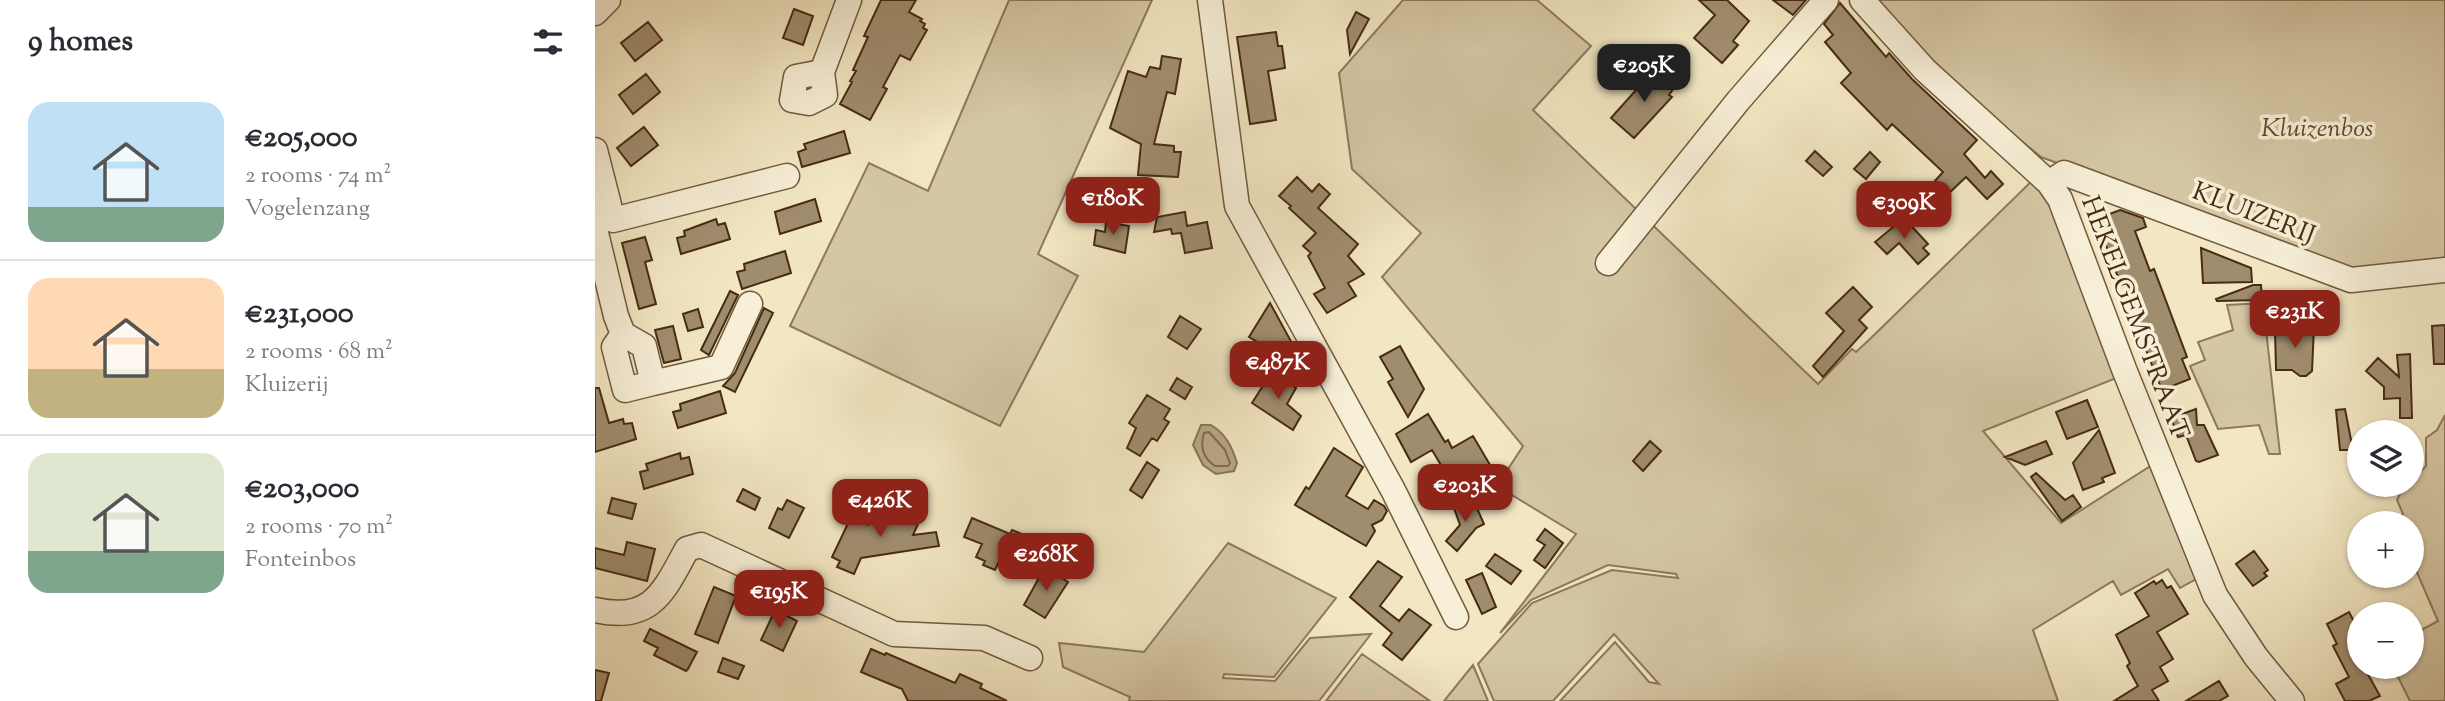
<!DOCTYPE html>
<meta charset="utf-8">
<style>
:root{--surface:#fff;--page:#f2f2f3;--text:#2b2b33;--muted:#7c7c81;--line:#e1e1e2;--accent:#8f2418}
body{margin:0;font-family:"Sorts Mill Goudy",serif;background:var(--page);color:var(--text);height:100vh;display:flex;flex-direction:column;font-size:26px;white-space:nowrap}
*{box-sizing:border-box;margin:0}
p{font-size:23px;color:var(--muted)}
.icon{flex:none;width:38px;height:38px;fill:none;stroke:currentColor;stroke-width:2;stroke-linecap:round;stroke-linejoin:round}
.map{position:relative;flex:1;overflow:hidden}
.details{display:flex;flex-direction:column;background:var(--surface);width:595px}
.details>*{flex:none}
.buttons{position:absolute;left:1752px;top:420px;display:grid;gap:14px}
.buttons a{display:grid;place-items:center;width:77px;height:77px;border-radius:50%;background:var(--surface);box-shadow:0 2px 5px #0004;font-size:35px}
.price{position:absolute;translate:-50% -60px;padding:0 16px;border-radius:14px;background:var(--accent);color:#fff;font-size:23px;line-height:46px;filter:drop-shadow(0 2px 4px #0008)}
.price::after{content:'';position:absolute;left:50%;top:42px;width:21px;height:16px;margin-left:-10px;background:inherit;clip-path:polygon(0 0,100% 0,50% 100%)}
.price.selected{background:#222;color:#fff}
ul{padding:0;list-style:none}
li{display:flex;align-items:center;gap:21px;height:175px;padding:0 28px}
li+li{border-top:2px solid var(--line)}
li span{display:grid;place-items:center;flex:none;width:196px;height:140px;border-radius:21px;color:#555}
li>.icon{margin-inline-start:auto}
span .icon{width:84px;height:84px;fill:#fffc;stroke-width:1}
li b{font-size:30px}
h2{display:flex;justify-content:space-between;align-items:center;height:84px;padding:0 28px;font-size:30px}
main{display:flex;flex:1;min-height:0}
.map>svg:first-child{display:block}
.green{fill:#d5c7a4;stroke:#8e795b;stroke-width:2}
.water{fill:#b8a786;stroke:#8b7558;stroke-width:2}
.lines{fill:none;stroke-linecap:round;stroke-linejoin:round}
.shore{stroke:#80694c;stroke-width:2}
.building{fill:#a08d6e;stroke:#472b12;stroke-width:2}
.minor-casing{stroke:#725a3e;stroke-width:27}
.minor{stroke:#f7efd7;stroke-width:24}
.labels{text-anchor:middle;stroke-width:7;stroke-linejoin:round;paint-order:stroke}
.park-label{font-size:26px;font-style:italic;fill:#634a2f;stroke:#f7efd7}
.street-label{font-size:26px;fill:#472b12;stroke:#f7efd7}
</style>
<main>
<section class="details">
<h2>9 homes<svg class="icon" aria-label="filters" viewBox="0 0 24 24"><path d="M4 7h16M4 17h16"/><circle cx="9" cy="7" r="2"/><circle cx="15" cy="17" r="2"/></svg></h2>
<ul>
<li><span style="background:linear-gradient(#bfe0f5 75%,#7fa58c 0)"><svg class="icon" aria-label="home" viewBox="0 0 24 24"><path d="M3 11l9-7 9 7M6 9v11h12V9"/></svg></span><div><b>€205,000</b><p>2 rooms · 74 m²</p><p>Vogelenzang</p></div></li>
<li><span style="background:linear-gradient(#ffd9b3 65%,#c2b280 0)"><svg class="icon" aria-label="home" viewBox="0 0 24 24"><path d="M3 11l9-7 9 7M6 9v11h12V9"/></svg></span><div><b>€231,000</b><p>2 rooms · 68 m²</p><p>Kluizerij</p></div></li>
<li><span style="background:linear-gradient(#dfe7d0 70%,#7fa58c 0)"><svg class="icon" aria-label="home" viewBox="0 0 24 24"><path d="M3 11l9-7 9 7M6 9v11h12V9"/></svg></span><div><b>€203,000</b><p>2 rooms · 70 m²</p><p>Fonteinbos</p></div></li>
</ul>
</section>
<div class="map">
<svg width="1850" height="701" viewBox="0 0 1850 701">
<rect width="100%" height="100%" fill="#f2e7c2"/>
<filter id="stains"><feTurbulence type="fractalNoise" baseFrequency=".00286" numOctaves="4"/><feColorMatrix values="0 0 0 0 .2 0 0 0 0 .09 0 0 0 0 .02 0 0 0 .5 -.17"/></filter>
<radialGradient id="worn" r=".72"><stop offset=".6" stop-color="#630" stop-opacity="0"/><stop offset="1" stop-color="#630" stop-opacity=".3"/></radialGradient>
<!-- green -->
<path class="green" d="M414,0H557L443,254L483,276L405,426L195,326L274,163L333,191Z
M808,0H942L996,46L938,110L1223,384L1257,349L1261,352L1275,339L1440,178L1452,194L1524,377L1388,431L1466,523L1557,465L1603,578L1585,588L1573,569L1526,595L1518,581L1438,630L1463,701H965L1020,642L1054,682L1064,684L1019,634L958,701H899L883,664L937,603L1017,570L1083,578L1081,574L1013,565L936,600L905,633L981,534L902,486L928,446L787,277L826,233L757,169L744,73Z
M1280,0H1850V265L1762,274L1446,157L1365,91Z
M1668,303L1685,454H1674L1664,425L1623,429L1595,366L1610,360L1603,342L1638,330L1632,305Z
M1850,415V701H1815L1798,667H1816L1817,635L1843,621L1817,561L1816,523H1799L1808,514L1802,500L1808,488L1816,485L1817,480L1831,466V438L1842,430Z
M633,543L741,598L679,677L629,674L628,678L680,681L715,638L776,634L724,701H534L535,697L468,667L464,643L549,652Z
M767,654L835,701H731Z
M878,665L893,701H849Z"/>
<!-- water -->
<path class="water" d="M606,425H616C631,434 637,447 642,463L639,471L621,474L608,465L598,445Z"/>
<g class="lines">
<!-- shore -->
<path class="shore" d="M614,432L630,450L635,463L633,466H620C608,458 605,446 609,433Z"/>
</g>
<!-- building -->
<path class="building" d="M286,0H321L314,12L327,19L325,21L330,24L328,28L332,30L315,60L305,55L288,87L292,89L275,120L245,104L257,82L255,81L261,71L258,70L273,37L269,36Z
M1104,0H1132L1154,21L1138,41L1143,45L1127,63L1099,38L1120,15Z
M1178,0H1211L1198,15Z
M1245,3L1291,57L1294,53L1317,79L1382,140L1369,154L1390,178L1396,171L1408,184L1392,199L1371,177L1352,195L1339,182L1348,172L1297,124L1292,130L1246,83L1256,73L1230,42L1238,35L1229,24Z
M199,9L218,16L208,45L188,38Z
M761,12L774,19L755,54L752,30Z
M53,22L67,40L40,61L26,43Z
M681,32L683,46H687L690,68L673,71L681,120L655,124L642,37Z
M567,56L586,59L580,94L572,92L559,144L579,146V152H586L583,177L543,175L546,144L515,128L533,71L551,77L555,67L565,69Z
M1059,70L1079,88L1074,95L1077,97L1039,138L1016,118Z
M51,74L65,92L38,114L24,95Z
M49,127L63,145L36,166L22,148Z
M249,131L255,153L207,167L203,152L211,149L209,144Z
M1220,151L1237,167L1228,176L1211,161Z
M1275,152L1285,162L1271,179L1259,169Z
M702,177L717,192L724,184L735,194L723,208L763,244L753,256L769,274L753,283L761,296L732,313L719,294L730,288L713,256L716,253L708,246L721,233L694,208L696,206L684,196Z
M220,199L226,221L185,234L180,212Z
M1525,210L1548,218L1551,227L1540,231L1555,271L1559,269L1592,357L1587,359L1595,379L1567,390L1541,325L1548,318L1532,283L1526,285L1501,219Z
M590,212L592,226L612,222L617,248L590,253L586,233L577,234L576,229L559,232L562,217Z
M1309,218L1333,244L1328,248L1334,254L1323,264L1304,243L1292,254L1280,242Z
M121,219L123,225L130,223L135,239L86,254L82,238L90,236L89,231Z
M511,222L534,226L530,253L499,245L501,230L510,232Z
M50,237L57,260L50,262L61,304L44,309L27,243Z
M1606,248L1656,268L1657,282L1608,283Z
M190,251L196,273L147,289L142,272L150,270L149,264Z
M1658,285H1666L1667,300L1622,301L1621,299Z
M1258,287L1277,307L1264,320L1272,328L1228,377L1218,366L1249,331L1231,313Z
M135,291L143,295L114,355L106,350Z
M675,303L698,345L682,354L654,337Z
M169,308L178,313L140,392L128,386L140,373Z
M103,309L108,327L93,331L88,314Z
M585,316L606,329L592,349L573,337Z
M1850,325V364H1839L1837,326Z
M78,326L86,359L69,363L60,330Z
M1702,327H1719L1717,371L1711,376H1705L1697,370H1681L1680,330H1702Z
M805,346L829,389L813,417L793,382L798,379L785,357Z
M1815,354L1817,418H1805V398L1789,399V387L1771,371L1783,358L1804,377L1802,355Z
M676,373L701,388L692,404L706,416L698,430L657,403Z
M582,378L597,387L590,399L575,390Z
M0,388H4L14,423L28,419L29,424L37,423L41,439L0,452Z
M125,391L131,413L83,428L78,412L86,410L85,404Z
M552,395L575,409L569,419L574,422L562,441L557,438L545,456L532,448L541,428L534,423Z
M1492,400L1503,427L1472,439L1461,412Z
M1601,409L1602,425H1609L1623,455L1604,462L1601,461L1591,435L1583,437L1576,418Z
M1750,409L1758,450H1745L1741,410Z
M833,414L850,442L853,440L857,448L878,436L901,475L886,483L879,470L856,482L837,450L816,462L801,434Z
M1504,430L1520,473L1507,478L1509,482L1488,490L1478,463Z
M1055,441L1066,451L1048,471L1038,461Z
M1451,441L1457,454L1430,465L1410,457Z
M739,448L768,467L751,496L773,509L779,500L789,506L792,511L787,520L777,525L780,531L771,546L700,505L711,487L714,489Z
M85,453L86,459L94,457L98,474L49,489L45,472L53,470L51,464Z
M552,462L564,470L547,498L535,490Z
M1441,473L1470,500L1478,495L1486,507L1467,521L1436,477Z
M148,489L165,498L160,510L142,501Z
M17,498L41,504L37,519L13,513Z
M878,499L889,524L881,528L862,551L851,541L865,525L859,508Z
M192,500L209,508L194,538L174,528L183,508L187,510Z
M283,505L323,524L318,535L341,532L344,546L266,558L259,574L242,567L245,561L237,557L256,517L273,525Z
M377,518L415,534L417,530L432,536L426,551L418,548L415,556L408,553L400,570L388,565L390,561L381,557L387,544L369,537Z
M950,529L968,543L950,568L939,560L950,545L942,540Z
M32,542L60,549L52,581L0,568V548L29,555Z
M1659,551L1673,570L1669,573L1672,576L1658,586L1641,564Z
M900,554L926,571L916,584L891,566Z
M783,561L807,577L785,606L804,621L814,609L836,625L807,660L788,645L797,633L755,597Z
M450,567L473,582L450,618L429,605Z
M887,573L901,607L887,614L871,580Z
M1567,580L1572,588L1576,586L1593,614L1562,632L1578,659L1565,667L1573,681L1557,690L1564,701H1519L1543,686L1532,666L1535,663L1521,635L1554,616L1540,593L1559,581L1561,584Z
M119,587L141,596L123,643L100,634Z
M180,610L202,621L188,651L166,640Z
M1754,612L1764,631V667H1769L1785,696L1774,701H1750L1741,684L1754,677L1738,646L1742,644L1732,624Z
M55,629L102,652L93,669L91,671L59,655L63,648L49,641Z
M276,649L290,655L291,653L360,683L365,674L387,684L385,688L412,701H313L307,689L266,672Z
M128,658L149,666L143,679L123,672Z
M0,670L14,673L6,701H0Z
M1624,681L1633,696L1624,701H1591Z"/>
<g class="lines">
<!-- minor casing -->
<g class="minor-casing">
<path id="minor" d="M615,0L642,206L798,490L861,617
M1267,0L1330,70L1454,183L1465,199L1529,369L1620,595L1661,657L1697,701
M0,13L13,0
M227,72L201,77L197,100L214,103L230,95L227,72L254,0
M0,150L14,205L0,225
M1454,183L1469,173L1756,280L1850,270
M0,211L18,220L192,176
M0,229L21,316L28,334L49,346L58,383L30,390L19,347L28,334
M1013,263L1143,101L1231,0
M58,383L126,367L155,304
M0,610C57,623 69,591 92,549L106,545L299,634L389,638L435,658"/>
</g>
<!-- minor -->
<use href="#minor" class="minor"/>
</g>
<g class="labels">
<!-- park labels -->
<g class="park-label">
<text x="1722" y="136">Kluizenbos</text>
</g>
<!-- street labels -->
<g class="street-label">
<text transform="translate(1659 212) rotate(21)" y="9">KLUIZERIJ</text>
<text transform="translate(1541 317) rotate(69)" y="9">HEKELGEMSTRAAT</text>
</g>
</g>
<rect width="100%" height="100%" filter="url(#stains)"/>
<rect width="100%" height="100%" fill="url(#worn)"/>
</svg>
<div class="buttons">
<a><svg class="icon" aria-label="layers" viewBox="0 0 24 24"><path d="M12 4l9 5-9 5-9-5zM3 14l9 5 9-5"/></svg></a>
<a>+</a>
<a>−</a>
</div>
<b class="price selected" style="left:1049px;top:104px">€205K</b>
<b class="price" style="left:518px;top:237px">€180K</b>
<b class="price" style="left:1309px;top:241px">€309K</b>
<b class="price" style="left:1700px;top:350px">€231K</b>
<b class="price" style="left:683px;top:401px">€487K</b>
<b class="price" style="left:870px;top:524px">€203K</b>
<b class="price" style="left:285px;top:539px">€426K</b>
<b class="price" style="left:451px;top:593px">€268K</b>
<b class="price" style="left:184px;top:630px">€195K</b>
</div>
</main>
